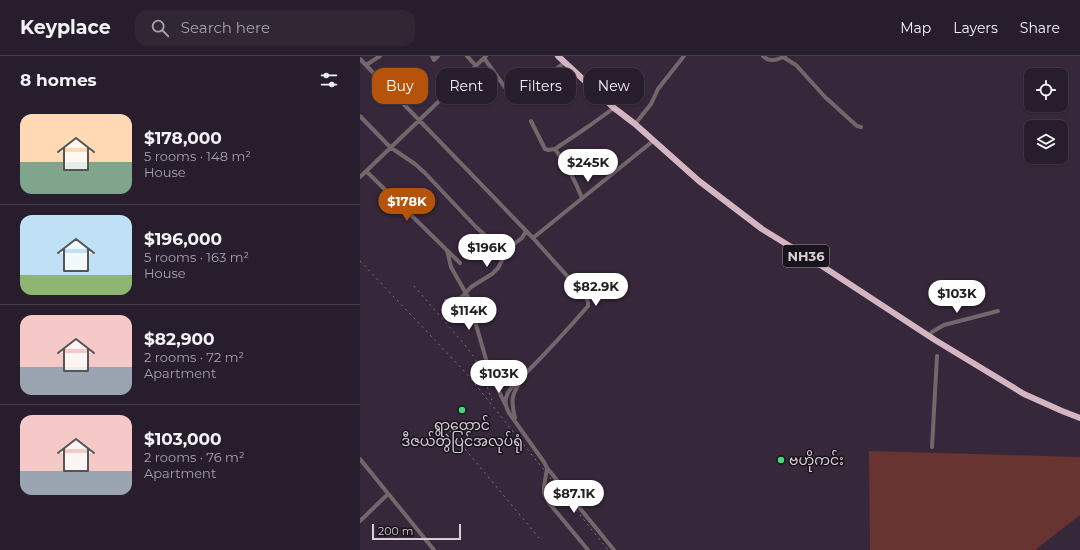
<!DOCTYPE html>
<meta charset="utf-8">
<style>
:root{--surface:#281d2c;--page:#302634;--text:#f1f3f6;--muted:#a5a2a9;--line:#443b48;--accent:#b45309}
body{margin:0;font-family:Montserrat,"Noto Sans Myanmar",sans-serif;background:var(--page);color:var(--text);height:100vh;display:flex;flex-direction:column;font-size:15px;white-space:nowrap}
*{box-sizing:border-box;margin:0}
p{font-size:13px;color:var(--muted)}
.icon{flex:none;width:22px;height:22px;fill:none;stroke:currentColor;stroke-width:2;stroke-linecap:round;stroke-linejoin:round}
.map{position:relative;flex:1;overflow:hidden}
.drawer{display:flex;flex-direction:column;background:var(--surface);width:360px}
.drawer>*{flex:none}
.top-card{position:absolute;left:12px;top:12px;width:380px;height:36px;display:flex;gap:8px}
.buttons{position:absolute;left:664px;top:12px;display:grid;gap:8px}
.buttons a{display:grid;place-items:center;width:44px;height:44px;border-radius:8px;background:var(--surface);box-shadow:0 1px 3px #0004,0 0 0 1px var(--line);font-size:20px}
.scale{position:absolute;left:12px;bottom:10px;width:89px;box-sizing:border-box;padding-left:4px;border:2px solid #d7ceda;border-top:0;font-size:11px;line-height:14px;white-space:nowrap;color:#d7ceda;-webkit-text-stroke:3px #19131b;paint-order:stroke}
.price{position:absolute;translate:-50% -34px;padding:0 9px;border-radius:14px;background:#fff;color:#222;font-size:13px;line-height:26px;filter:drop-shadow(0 1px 2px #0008)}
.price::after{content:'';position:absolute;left:50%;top:24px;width:12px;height:9px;margin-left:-6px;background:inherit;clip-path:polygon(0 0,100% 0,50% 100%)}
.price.current{background:var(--accent);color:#fff}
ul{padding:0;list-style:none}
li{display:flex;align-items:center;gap:12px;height:100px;padding:0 20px}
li+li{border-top:1px solid var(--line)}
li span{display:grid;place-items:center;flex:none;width:112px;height:80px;border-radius:12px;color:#555}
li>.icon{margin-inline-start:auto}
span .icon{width:48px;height:48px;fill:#fffc;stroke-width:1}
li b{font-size:17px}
h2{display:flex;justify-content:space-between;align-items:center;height:48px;padding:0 20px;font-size:17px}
.chip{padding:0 14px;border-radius:12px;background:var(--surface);box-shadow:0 1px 3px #0004,0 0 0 1px var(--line);font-size:14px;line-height:36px}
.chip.current{background:var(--accent);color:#fff}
header{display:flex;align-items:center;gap:24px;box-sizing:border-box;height:56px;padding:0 20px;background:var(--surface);border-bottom:1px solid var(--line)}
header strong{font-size:19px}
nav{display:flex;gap:22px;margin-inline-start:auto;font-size:14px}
.search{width:280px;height:36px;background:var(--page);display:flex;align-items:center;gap:10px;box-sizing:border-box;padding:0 14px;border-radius:12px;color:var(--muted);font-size:15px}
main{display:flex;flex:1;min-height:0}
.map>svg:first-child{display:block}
.green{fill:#673431}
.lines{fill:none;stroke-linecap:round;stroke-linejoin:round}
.minor{stroke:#73676c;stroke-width:4}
.highway{stroke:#d4b5c2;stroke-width:6}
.rail{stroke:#817484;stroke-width:1;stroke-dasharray:2 4;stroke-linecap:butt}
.poi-dot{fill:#47d779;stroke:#19131b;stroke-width:1.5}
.labels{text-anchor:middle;stroke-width:3;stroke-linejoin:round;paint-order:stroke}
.shield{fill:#19131b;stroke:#9e96a1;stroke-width:1}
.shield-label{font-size:13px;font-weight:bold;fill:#d7ceda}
.poi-label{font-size:14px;fill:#d7ceda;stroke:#19131b}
</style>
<header>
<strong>Keyplace</strong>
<div class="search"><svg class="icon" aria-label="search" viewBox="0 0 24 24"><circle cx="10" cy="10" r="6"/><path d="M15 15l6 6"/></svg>Search here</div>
<nav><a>Map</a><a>Layers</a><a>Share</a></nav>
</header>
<main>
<section class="drawer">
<h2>8 homes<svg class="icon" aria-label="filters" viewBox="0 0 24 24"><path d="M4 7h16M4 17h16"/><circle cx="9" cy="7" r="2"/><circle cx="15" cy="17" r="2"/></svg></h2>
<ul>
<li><span style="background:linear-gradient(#ffd9b3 60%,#7fa58c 0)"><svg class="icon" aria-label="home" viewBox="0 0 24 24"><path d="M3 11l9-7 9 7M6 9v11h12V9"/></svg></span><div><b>$178,000</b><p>5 rooms · 148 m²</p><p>House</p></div></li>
<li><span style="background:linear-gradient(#bfe0f5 75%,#8fb573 0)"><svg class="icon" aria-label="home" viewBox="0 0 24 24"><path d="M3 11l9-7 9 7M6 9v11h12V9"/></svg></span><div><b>$196,000</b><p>5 rooms · 163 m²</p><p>House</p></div></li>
<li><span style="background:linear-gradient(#f6c9c9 65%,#9aa5b1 0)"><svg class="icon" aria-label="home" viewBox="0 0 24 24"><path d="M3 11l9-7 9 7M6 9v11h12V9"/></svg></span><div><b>$82,900</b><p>2 rooms · 72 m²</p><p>Apartment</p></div></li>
<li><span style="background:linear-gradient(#f6c9c9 70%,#9aa5b1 0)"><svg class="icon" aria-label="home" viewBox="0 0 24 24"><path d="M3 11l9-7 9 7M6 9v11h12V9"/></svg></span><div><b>$103,000</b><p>2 rooms · 76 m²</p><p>Apartment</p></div></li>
</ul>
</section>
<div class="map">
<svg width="720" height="494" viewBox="0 0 720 494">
<rect width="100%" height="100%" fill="#36273a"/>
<!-- green -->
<path class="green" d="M509,395L720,401V459L675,494H510Z"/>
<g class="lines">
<!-- minor -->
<path class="minor" d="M72,0L74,4L78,0
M107,0L116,10
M403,0C410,7 417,4 425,0
M423,1L436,9L465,41L497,70L501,71
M124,2L154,44
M0,3L173,182L226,241L228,246V250C208,273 188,295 167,316C160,324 150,330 147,339C144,346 146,351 149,357L184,406L187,412L184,431V437L189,447L228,494
M6,9L20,0
M151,40C170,30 188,20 205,6
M0,60L30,91L55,108L65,117L116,171L128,182
M171,65L185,93L188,94L195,93L229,70L254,52
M275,68L291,48L298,33L324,0
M195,93C206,108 215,124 222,142
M6,115L100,207
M0,121L126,0
M173,182L293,85
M87,194L91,211L108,241L130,317L145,348
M86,245L101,242L111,231L132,218L138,212L146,197L154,188L162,182L166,175
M569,280L572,276L584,269L638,255
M155,362C151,345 151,339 161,325
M572,391L577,300
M0,403L74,494
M187,412L254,494
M0,465L28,438"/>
<!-- highway -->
<path class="highway" d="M198,0L254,52L275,68L339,125L402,173L462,210L575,284L664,338L702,355L720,362"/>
<!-- rail -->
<path class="rail" d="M0,205L107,318L248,494
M54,230L105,289L114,301L122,317L132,344
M86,370L179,482"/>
</g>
<!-- markers -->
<g class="poi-dot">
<circle cx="102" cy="354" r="4"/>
<circle cx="421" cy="404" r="4"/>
</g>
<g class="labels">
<!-- shield labels -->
<rect class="shield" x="423" y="189" width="46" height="22" rx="3"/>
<g class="shield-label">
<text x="446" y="205">NH36</text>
</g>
<!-- poi labels -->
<g class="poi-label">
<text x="102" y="374">ရွာထောင်<tspan x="102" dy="16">ဒီဇယ်တွဲပြင်အလုပ်ရုံ</tspan></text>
<text x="429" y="409" text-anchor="start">ဗဟိုကင်း</text>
</g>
</g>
</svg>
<div class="buttons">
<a><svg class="icon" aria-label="locate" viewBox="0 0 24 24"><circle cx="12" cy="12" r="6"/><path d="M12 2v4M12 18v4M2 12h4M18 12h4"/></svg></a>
<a><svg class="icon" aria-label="layers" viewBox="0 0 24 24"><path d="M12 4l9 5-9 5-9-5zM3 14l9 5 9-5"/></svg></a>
</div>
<div class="scale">200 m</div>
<b class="price" style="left:228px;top:127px">$245K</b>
<b class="price current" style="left:47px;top:166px">$178K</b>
<b class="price" style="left:127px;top:212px">$196K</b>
<b class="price" style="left:236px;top:251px">$82.9K</b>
<b class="price" style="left:597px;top:258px">$103K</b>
<b class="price" style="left:109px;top:275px">$114K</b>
<b class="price" style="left:139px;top:338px">$103K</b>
<b class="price" style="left:214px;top:458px">$87.1K</b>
<div class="top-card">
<a class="chip current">Buy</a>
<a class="chip">Rent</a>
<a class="chip">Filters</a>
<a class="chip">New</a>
</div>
</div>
</main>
